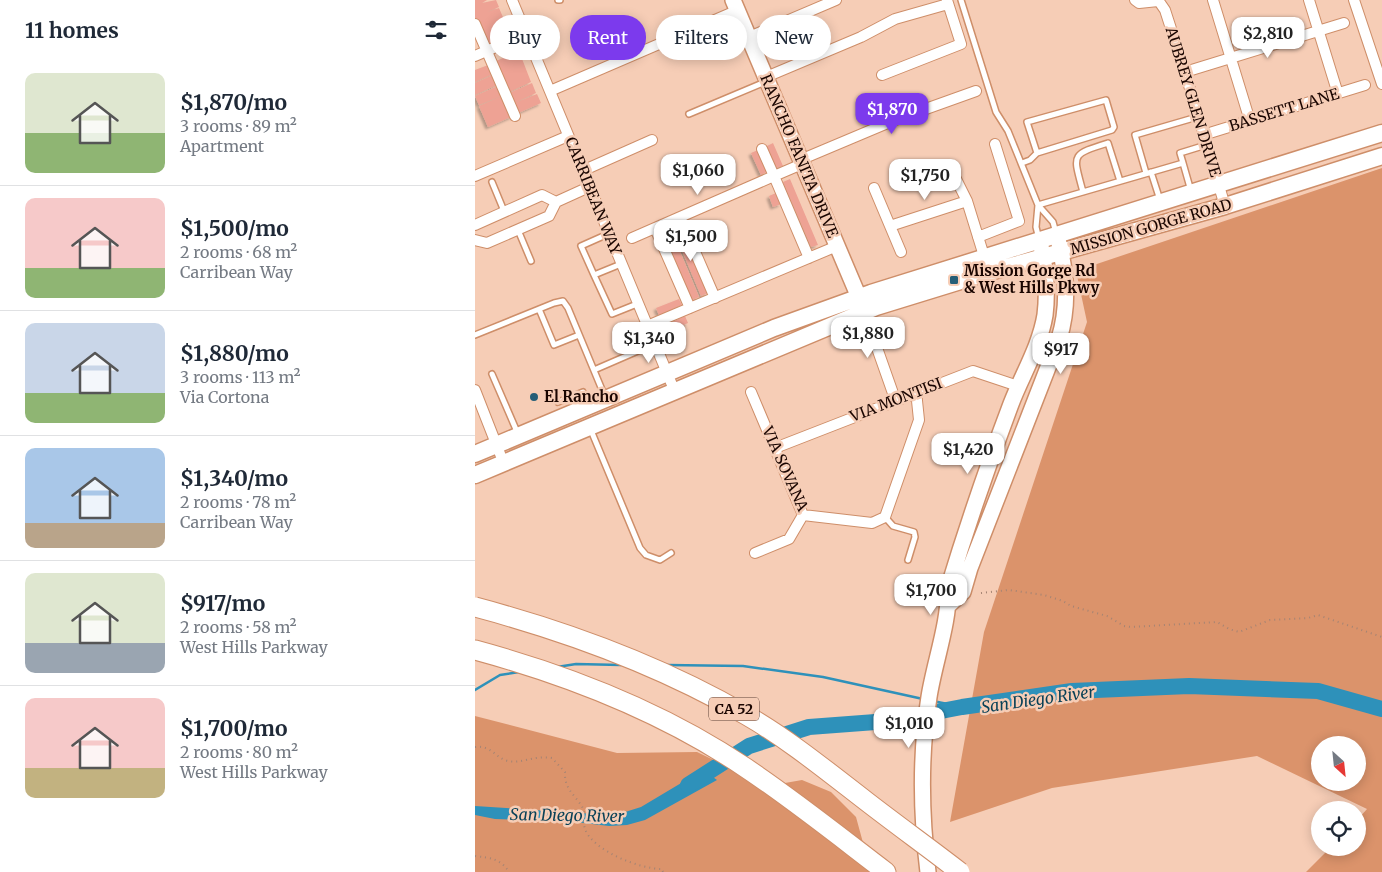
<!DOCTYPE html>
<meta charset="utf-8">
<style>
:root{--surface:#fff;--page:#f6f6f7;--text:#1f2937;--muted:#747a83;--line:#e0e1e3;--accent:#7c3aed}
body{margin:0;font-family:Merriweather,serif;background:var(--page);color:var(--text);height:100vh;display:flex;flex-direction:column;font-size:19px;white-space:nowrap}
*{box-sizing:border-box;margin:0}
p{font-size:16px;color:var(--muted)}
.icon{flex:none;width:28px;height:28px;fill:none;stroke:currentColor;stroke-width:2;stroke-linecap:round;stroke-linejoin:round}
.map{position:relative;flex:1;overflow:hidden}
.panel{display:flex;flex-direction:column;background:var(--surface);width:475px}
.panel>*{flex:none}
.hud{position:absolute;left:15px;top:15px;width:475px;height:45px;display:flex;gap:10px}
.needle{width:32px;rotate:153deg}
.buttons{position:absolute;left:836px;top:736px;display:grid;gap:10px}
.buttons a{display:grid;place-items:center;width:55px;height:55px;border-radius:50%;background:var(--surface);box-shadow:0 2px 12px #0003;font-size:25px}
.price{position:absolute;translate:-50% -42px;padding:0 11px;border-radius:10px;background:#fff;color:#222;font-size:16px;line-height:32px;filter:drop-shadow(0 1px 2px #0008)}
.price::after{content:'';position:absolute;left:50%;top:30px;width:15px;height:11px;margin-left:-8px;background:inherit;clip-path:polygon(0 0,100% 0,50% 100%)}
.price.on{background:var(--accent);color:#fff}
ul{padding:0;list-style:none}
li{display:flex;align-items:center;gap:15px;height:125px;padding:0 25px}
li+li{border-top:1px solid var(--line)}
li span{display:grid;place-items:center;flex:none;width:140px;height:100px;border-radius:10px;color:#555}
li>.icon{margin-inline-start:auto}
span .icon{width:60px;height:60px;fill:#fffc;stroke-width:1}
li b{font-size:21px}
h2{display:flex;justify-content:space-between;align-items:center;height:60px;padding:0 25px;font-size:21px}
.chip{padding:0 18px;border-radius:22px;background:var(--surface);box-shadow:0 2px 12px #0003;font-size:18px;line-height:45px}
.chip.on{background:var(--accent);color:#fff}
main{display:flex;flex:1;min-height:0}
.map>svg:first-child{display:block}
.green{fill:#db936b;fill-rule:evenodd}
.water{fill:#2e91ba}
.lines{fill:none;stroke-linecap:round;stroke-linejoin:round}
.stream{stroke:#2e91ba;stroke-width:2.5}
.river{stroke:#2e91ba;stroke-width:16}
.building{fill:#eea294;filter:url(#shadow)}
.lane-casing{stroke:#ce8e69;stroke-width:8}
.street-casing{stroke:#ce8e69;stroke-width:12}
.secondary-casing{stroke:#ce8e69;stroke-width:18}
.primary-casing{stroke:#ce8e69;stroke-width:19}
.highway-casing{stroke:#ce8e69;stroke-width:21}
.path{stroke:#a58473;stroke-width:2;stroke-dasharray:1 4;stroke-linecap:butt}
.lane{stroke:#fff;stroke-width:5}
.street{stroke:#fff;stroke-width:10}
.secondary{stroke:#fff;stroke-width:15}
.primary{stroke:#fff;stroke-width:16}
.highway{stroke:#fff;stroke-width:19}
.highway-bridge-casing{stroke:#ce8e69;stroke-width:21;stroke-linecap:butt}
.highway-bridge{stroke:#fff;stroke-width:19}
.poi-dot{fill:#255e77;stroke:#f6cdb6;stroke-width:2}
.labels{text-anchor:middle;stroke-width:5;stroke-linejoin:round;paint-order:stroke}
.shield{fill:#f6cdb6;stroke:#5c4137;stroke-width:1}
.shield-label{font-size:14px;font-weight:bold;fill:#1a0500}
.street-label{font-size:15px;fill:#1a0500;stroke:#f6cdb6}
.poi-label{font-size:15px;font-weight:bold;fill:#1a0500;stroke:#f6cdb6;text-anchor:start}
.water-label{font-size:16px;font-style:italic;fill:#094157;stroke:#f6cdb6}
</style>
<main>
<section class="panel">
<h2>11 homes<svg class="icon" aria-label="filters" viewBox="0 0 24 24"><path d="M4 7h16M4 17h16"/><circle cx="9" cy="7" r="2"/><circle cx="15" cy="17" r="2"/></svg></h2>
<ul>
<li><span style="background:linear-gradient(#dfe7d0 60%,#8fb573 0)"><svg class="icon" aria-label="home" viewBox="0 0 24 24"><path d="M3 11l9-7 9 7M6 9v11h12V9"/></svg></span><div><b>$1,870/mo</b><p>3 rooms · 89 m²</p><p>Apartment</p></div></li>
<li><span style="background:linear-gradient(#f6c9c9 70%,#8fb573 0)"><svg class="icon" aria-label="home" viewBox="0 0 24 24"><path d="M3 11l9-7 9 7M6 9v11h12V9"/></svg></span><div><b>$1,500/mo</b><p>2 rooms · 68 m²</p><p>Carribean Way</p></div></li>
<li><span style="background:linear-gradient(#c9d6e8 70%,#8fb573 0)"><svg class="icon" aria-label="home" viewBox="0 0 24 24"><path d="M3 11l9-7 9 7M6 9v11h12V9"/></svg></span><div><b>$1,880/mo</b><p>3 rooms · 113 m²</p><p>Via Cortona</p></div></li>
<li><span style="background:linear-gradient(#a9c7e8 75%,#b9a48a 0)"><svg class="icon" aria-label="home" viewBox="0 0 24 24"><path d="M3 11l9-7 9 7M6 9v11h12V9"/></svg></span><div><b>$1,340/mo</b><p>2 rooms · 78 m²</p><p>Carribean Way</p></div></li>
<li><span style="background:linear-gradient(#dfe7d0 70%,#9aa5b1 0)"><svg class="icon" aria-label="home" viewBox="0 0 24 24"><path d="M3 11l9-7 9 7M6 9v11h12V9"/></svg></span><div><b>$917/mo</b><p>2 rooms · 58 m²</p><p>West Hills Parkway</p></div></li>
<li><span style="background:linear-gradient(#f6c9c9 70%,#c2b280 0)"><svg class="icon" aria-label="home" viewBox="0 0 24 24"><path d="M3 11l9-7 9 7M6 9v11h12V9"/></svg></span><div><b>$1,700/mo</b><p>2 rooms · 80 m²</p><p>West Hills Parkway</p></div></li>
</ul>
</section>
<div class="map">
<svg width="907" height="872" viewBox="0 0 907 872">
<defs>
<filter id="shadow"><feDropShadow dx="-2.5" dy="2.5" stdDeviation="1" flood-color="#0004"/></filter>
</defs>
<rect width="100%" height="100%" fill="#f6cdb6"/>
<!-- green -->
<path class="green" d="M907,168V872H831L855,848H882L883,819L892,809L782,756L577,788L475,822L509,632L612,322L601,271ZM845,745H882V782H845Z
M0,716L142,753L222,752L293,786L327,780L356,792L381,817L396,872H0Z"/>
<!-- water -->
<path class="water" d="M228,770L242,780L170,820L152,825L134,826L100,822L20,819L0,815V806L119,814L147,813L166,807Z"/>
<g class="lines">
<!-- stream -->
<path class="stream" d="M192,665L268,666L348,677L448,699
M82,667L101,664L146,665
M0,690L25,675L44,672
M458,701L487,707"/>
<!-- river -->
<path class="river" d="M213,785L274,746L334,727L414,721L487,707L597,691L714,686L843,691L907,709"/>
</g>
<!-- building -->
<path class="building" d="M0,0H12L7,3L21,0L24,7L12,12L24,8L37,38L12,49L0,20Z
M44,51L56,82L32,93L19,62Z
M16,64L20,73L0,82V70Z
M20,74L24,84L0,95V83Z
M57,83L61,93L37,104L32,94Z
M25,85L29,95L4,105L0,96Z
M62,94L66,103L41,114L37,104Z
M29,95L38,116L13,127L4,106Z
M298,143L308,166L301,168L292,146Z
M283,150L292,172L286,175L276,153Z
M315,179L343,245L336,247L308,182Z
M301,193L306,204L298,207L294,196Z
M205,227L233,293L226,296L198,229Z
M196,230L224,297L217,300L189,233Z
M204,299L207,305L184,315L181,308Z
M210,316L213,323L192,332L189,326Z"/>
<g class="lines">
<!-- lane casing -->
<g class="lane-casing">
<path id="lane" d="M83,0H85
M486,0L521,112L533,131L563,205L578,222L581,233
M214,114L290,82
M547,163L555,160L562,153L637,130L639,127L631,100L552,122L562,153
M708,163L705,153L731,145
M676,172L685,200
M671,173L660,135L722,117
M17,182L29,211
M608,192C598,154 595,155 633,143L645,181
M563,205L708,163L716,191
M563,205L561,227L564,239
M43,230L56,261
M146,264L119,275L137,314L162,304
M119,275L106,246L133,234
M64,309L79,345L104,335
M0,335L79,303L88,301L93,308L130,397
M119,370L179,344
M17,374L43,434
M96,397L108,392
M83,402L96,397L102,409
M115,428L165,548L171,555L185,560L196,553
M410,517L418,526L439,532L440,537L433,560"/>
</g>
<!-- street casing -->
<g class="street-casing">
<path id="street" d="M37,0L200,392
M660,0L664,3L683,1
M683,0L690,10L710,72L750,206
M738,0L775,121
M834,0L863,94
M879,0L907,84
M0,24L40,116
M274,37L361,0
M0,56L51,34
M710,72L869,23
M407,75L486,44L472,0
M291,77L386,37L420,19L473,4
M75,91L263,10
M728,135L890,85
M325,160L420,120L501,91
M327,164L299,176L334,258
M107,171L177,140
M477,171L492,201L509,256
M0,176L93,136
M399,188L426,252
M205,217L240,298
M0,225L67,195L81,202
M415,226L492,201
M180,228L215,308
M503,237L544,221L520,144
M157,238L299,176L287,149
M0,240L12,243L74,216L81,202L114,187
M389,311L420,399
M172,326L362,246
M0,390L29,464
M276,392L328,515L397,523L410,517L444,420L441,391
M300,448L498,371L543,386
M280,553L314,539L328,515"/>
</g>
<!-- secondary casing -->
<g class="secondary-casing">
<path id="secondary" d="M258,0L388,307
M474,605L488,592L495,568L584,339C595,303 591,271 582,235
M453,872C446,815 445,754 454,697C459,664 475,620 473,589C492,526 513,465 536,404C547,375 565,346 570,315C573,291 571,270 566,246"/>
</g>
<!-- primary casing -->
<g class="primary-casing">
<path id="primary" d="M0,454L299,328L396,293L907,133
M0,475L401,307L518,271L750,206L907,156"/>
</g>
<!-- highway casing -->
<g class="highway-casing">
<path id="highway" d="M0,650C96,676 188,712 271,768C319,800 365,837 411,872"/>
</g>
<!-- path -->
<path class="path" d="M506,593L534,590L569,595L588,601L596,606L632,616L649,626L656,627L742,622L754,629L764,632L795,620L833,618L843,615L907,637
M0,747C17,745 20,758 33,761C46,764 59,755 77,758L90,772C89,790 101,795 109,810C109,816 108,823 110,829C118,851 165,869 187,869L188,872
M0,856C15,858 25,858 34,872"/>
<!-- lane -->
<use href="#lane" class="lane"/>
<!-- street -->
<use href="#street" class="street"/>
<!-- secondary -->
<use href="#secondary" class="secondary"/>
<!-- primary -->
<use href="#primary" class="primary"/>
<!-- highway -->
<use href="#highway" class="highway"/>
<!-- highway-bridge casing -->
<g class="highway-bridge-casing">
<path id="highway-bridge" d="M0,607C94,632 186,666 271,715C313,739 352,771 391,801C422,825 454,848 485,872"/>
</g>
<!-- highway-bridge -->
<use href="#highway-bridge" class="highway-bridge"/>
</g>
<!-- markers -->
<g class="poi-dot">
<rect x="474" y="275" width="10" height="10" rx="2.5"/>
<circle cx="59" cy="397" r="5"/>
</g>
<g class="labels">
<!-- shield labels -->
<rect class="shield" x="234" y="697.5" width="50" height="23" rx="4"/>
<g class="shield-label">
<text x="259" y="714">CA 52</text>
</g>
<!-- street labels -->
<g class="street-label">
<text transform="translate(718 102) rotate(73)" y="5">AUBREY GLEN DRIVE</text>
<text transform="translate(809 110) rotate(-17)" y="5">BASSETT LANE</text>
<text transform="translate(324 156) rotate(67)" y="5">RANCHO FANITA DRIVE</text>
<text transform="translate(118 196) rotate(68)" y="5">CARRIBEAN WAY</text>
<text transform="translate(676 227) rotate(-16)" y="5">MISSION GORGE ROAD</text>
<text transform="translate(421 400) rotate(-21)" y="5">VIA MONTISI</text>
<text transform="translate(310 469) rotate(66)" y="5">VIA SOVANA</text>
</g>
<!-- poi labels -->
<g class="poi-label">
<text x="489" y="276">Mission Gorge Rd<tspan x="489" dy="17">&amp; West Hills Pkwy</tspan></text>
<text x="69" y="402">El Rancho</text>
</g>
<!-- water labels -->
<g class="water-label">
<text transform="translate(563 699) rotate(-8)" y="6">San Diego River</text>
<text transform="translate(92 815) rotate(1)" y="6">San Diego River</text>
</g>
</g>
</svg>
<div class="buttons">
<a><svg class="needle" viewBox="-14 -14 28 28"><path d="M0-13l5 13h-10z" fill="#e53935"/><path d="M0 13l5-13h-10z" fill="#747a83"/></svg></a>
<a><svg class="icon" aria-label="locate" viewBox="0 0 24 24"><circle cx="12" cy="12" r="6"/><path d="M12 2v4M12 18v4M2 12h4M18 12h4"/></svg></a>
</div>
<b class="price" style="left:793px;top:59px">$2,810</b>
<b class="price on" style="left:417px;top:135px">$1,870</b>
<b class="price" style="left:223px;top:196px">$1,060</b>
<b class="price" style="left:450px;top:201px">$1,750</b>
<b class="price" style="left:216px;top:262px">$1,500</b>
<b class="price" style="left:393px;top:359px">$1,880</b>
<b class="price" style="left:174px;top:364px">$1,340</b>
<b class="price" style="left:586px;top:375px">$917</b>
<b class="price" style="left:493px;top:475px">$1,420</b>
<b class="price" style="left:456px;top:616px">$1,700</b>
<b class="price" style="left:434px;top:749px">$1,010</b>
<div class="hud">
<a class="chip">Buy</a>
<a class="chip on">Rent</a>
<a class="chip">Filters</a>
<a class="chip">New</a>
</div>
</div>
</main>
